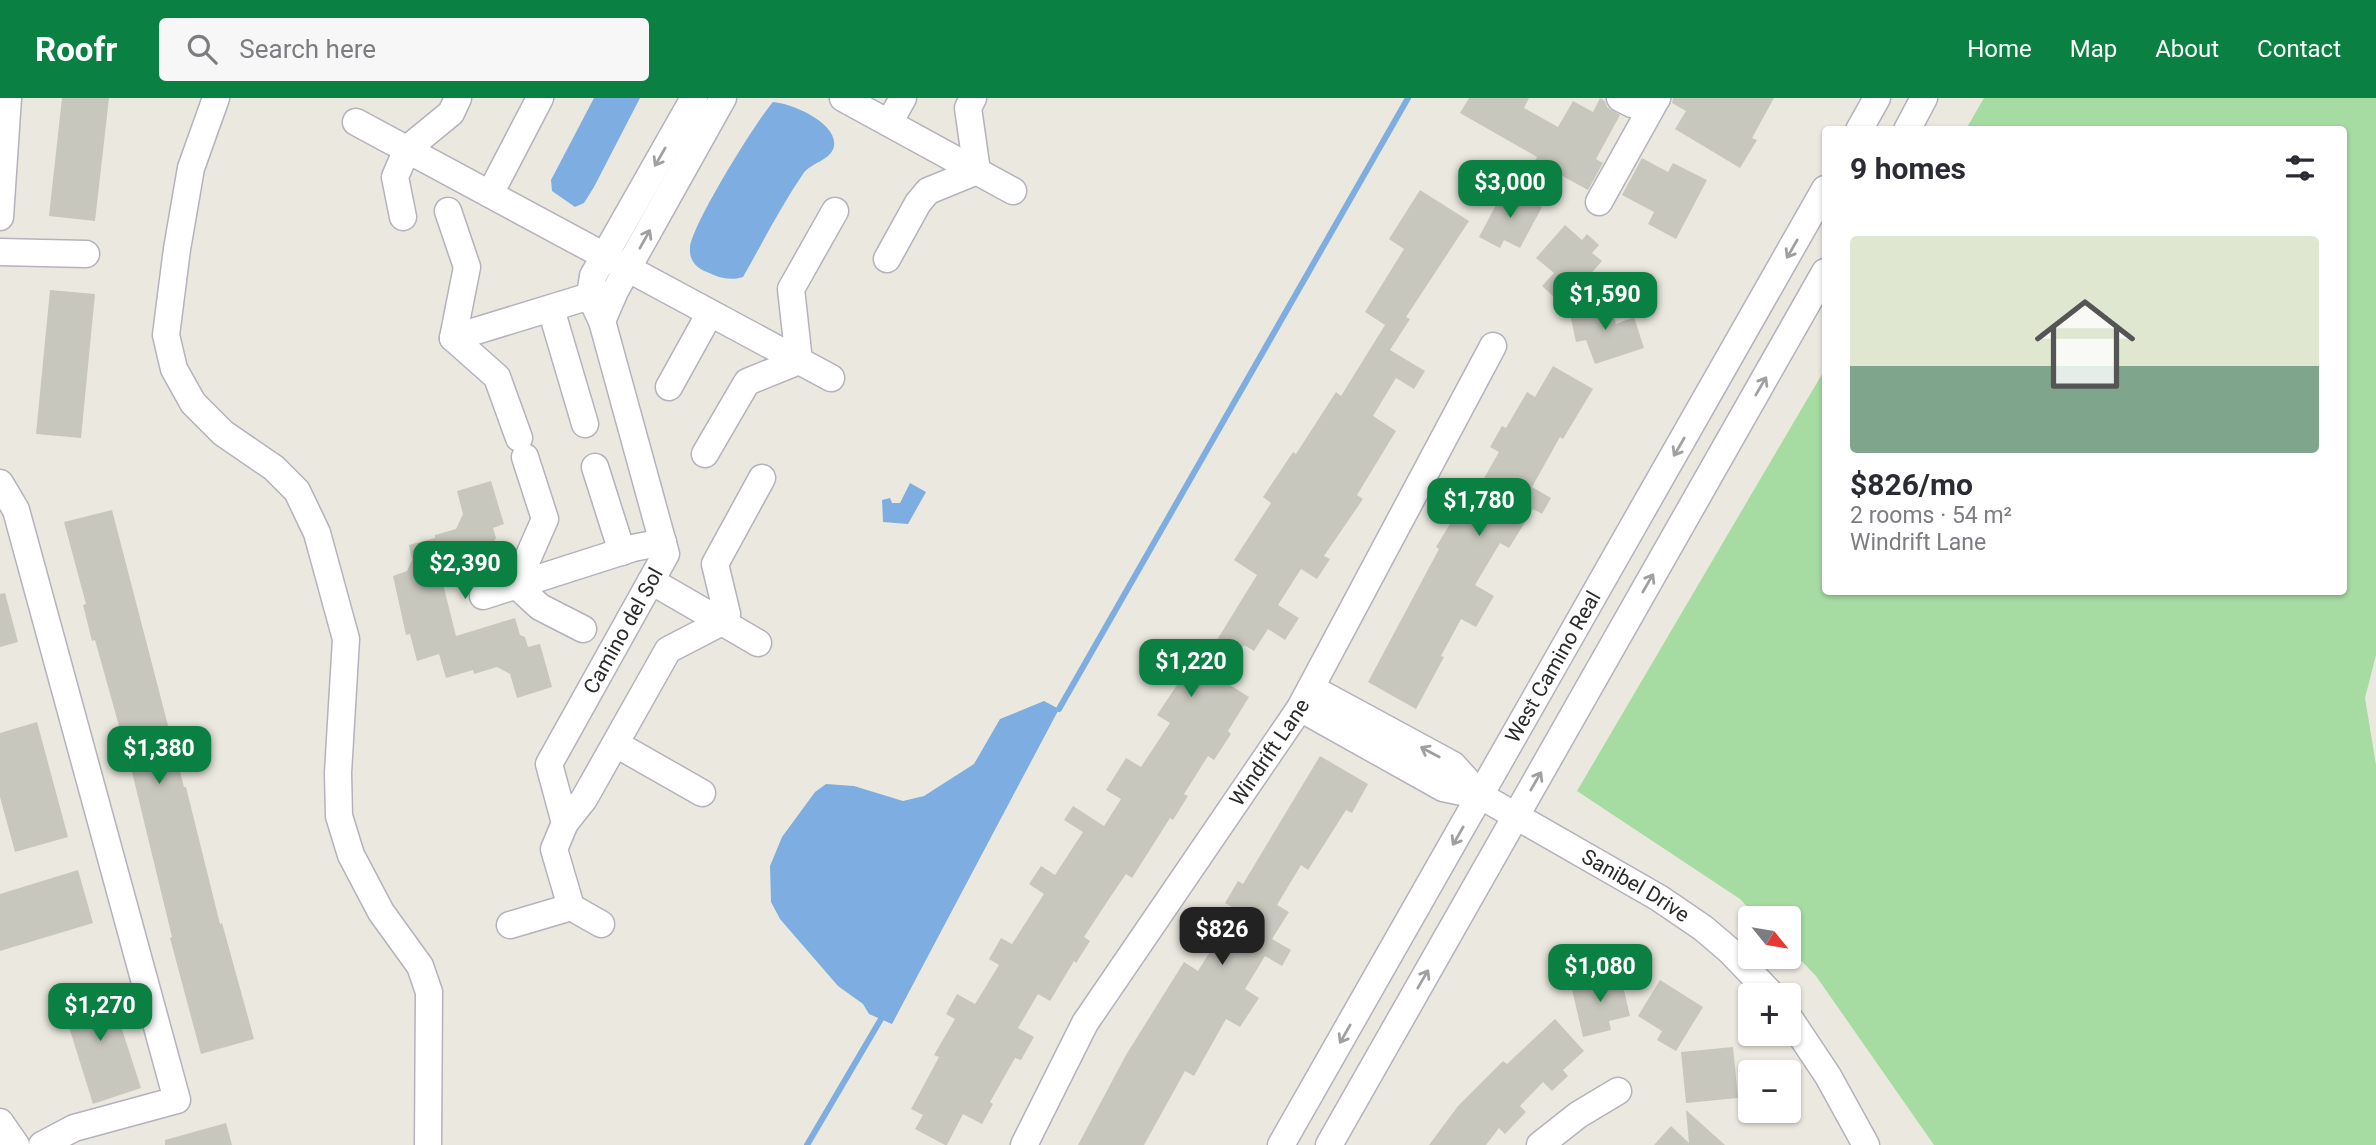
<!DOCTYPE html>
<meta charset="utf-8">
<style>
:root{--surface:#fff;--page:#f7f7f7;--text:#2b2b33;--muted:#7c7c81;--accent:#0b8043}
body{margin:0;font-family:Roboto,sans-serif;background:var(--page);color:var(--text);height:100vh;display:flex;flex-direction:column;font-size:26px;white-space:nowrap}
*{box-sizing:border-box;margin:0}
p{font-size:23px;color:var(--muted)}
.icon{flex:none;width:38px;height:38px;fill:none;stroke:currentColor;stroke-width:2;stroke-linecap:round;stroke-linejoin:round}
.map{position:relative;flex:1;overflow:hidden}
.sheet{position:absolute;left:1822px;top:28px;width:525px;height:469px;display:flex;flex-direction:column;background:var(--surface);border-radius:7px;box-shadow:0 2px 5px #0004}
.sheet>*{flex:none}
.needle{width:46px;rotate:120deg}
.tools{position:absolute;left:1738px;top:808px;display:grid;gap:14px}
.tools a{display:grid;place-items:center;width:63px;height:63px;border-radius:7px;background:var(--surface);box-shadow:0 2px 5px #0004;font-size:35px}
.price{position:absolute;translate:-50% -60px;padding:0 16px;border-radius:14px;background:var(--accent);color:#fff;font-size:23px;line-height:46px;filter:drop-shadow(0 2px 4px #0008)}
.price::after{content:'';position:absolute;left:50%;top:42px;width:21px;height:16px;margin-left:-10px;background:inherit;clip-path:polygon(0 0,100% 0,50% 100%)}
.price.current{background:#222;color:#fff}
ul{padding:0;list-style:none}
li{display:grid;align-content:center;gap:14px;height:371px;padding:0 28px}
li span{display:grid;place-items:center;height:217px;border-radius:7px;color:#555}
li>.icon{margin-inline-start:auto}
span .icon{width:126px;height:126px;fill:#fffc;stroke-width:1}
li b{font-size:30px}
h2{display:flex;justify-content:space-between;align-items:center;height:84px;padding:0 28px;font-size:30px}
header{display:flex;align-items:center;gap:42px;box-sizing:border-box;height:98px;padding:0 35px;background:var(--accent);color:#fff}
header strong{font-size:33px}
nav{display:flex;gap:38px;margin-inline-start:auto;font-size:24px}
.search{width:490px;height:63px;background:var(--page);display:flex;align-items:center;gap:18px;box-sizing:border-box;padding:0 24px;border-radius:7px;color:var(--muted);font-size:26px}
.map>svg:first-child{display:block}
.green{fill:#a6dba2}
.water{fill:#7eade1}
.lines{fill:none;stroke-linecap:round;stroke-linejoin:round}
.stream{stroke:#7eade1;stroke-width:6}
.building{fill:#c7c7bd}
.minor-casing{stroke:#b3b2bd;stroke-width:29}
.minor{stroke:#fff;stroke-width:26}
.oneway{stroke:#a0a0a0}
.labels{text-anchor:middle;stroke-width:5;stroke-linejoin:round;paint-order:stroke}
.street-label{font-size:21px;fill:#2b2b2b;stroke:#fff}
</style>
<header>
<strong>Roofr</strong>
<div class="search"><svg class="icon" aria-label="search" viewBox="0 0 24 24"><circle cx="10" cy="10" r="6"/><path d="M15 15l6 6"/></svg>Search here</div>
<nav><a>Home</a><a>Map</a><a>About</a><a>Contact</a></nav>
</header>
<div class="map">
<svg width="2376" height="1047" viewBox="0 0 2376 1047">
<rect width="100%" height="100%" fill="#ebe9df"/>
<!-- green -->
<path class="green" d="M1984,0H2376V557L2365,600L2376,667V1047H1934L1816,878L1789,850L1788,821H1759L1740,801L1577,693L1825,271V494H2343V32L1966,31Z"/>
<!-- water -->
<path class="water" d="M594,0H640L594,89L584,105L575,109L552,93L551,82Z
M773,4C791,5 838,25 834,48C831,63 811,64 803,76C781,108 763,144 743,179C730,183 719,180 707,174C696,170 689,162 690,150C691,128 756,23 773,4Z
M910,385L926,394L908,426L883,424L882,402L890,400L892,405H900Z
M1044,603L1059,611L892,926L869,916L863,906L838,888L780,821L771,804L770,768L782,739L815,694L826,686L854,688L903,703L924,698L974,666L1000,621Z"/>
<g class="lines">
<!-- stream -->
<path class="stream" d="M1059,611L1408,0
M807,1047L881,921"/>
</g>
<!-- building -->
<path class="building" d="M62,0H109L95,123L49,118Z
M1469,0H1529L1524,10L1558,29L1573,3L1593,14L1600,0L1605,3L1607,9L1620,17L1596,61L1603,65L1588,92L1535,63L1537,59L1460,15Z
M1673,0H1774L1752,40L1757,42L1740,70L1675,31L1686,13L1672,5Z
M1642,60L1668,74L1673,65L1707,82L1676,141L1648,126L1654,114L1622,97Z
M1505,90L1542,109L1520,150L1504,142L1500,150L1479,139Z
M1420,92L1469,123L1406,219L1410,221L1390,252L1425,273L1414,291L1396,280L1373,318L1396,333L1357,397L1363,401L1324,458L1330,461L1317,481L1301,471L1278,507L1299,520L1285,542L1268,531L1254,553L1244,547L1222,582L1249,599L1228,633L1231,636L1214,662L1208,658L1184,696L1188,698L1173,722L1170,720L1132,780L1126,776L1111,798L1084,839L1090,843L1076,865L1074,863L1050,903L1038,896L1018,930L1034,939L1021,962L1015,960L990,1004L993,1006L982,1026L963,1016L947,1047H945L915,1031L923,1017L911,1011L939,959L934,957L955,921L946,916L957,896L975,906L999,867L989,861L1001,840L1012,846L1044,796L1029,786L1041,768L1055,777L1083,734L1064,722L1073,708L1104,728L1121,701L1106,692L1126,660L1141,669L1170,625L1157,617L1181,581L1177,579L1185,566L1179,563L1190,543L1209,555L1257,477L1234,462L1271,405L1263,399L1293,354L1296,356L1336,294L1341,298L1385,227L1365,214L1404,151L1389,141Z
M1565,127L1582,142L1587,136L1599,147L1592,155L1602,163L1563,207L1542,188L1554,175L1536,160Z
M50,192L95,196L81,340L36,336Z
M1608,201L1616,226L1634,219L1644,250L1595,266L1586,242L1576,244L1570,216Z
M1553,268L1593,291L1563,341L1560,339L1532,389L1551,400L1542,416L1533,411L1509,450L1500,445L1475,487L1494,498L1476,529L1461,521L1441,558L1444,559L1416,611L1368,584L1439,451L1436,449L1470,393L1475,396L1499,354L1490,349L1502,328L1506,330L1527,294L1535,299Z
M491,383L504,426L493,430L496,440L493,445L498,461L441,478L456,538L515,520L520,537L525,539L528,549L540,546L552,589L517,600L510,576L497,569L474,576L473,572L446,580L439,556L417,563L410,536L406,537L393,478L407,473L412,462L409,447L435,440V437L456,431L463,416L457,393Z
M112,412L184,689H186L220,826L222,825L254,941L201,956L170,840L172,839L133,678L95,542L92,543L83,507L86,506L64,424Z
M5,495L18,544L0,549V496Z
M37,624L68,739L15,754L0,699V635Z
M1320,658L1368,686L1352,715L1346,712L1308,772L1301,767L1277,807L1289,814L1272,841L1291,852L1282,868L1265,858L1245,891L1259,900L1240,929L1226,921L1194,978L1185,973L1144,1047H1078L1126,957L1184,864L1198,873L1214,847L1221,851L1243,815L1225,805L1238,783L1243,786Z
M78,772L93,825L0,853V796Z
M1620,875L1630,918L1609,923L1611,932L1583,939L1571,887Z
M1660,882L1703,909L1676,953L1657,942L1662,933L1638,918Z
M107,885L141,990L93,1006L60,900Z
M1555,921L1584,953L1563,972L1568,978L1552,993L1543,984L1520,1008L1526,1014L1505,1036L1499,1030L1486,1047H1429L1458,1008L1503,963L1507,966Z
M1733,949L1738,1000L1686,1005L1681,954Z
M1686,1012L1725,1047H1654L1671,1028L1689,1045Z
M226,1025L232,1047H165V1042Z"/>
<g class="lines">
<!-- minor casing -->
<g class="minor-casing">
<g id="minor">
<path d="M216,0L191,70L177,151L166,237L174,271L193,305L223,335L274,370L297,393L317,435L346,541L338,675L339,718L351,757L381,814L420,868L429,894L428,1047"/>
<path d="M843,0L1013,93"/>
<path d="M1620,0L1632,6L1646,9L1657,0"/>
<path d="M356,24L831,280"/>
<path d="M889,25L903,0"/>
<path d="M1859,32L1877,0"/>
<path d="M1907,32L1924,0"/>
<path d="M490,96L540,0"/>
<path d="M1599,104L1657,0"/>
<path d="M448,113L467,169L453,240L497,279L519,340"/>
<path d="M0,119L8,0"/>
<path d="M403,119L395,79L407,51L451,15L458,0"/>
<path d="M0,154L86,156"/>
<path d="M887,161L918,105L928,93L977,73L968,10L973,0"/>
<path d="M551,211L585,326"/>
<path d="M602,223L615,193L723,0"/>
<path d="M453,240L590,198"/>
<path d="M669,289L710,215"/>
<path d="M705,356L747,284L799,263L791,191L835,113"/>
<path d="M525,359L545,421L516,487L540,509L583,531"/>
<path d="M595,369L622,454"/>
<path d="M0,385L16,412L177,1002L74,1030L42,1047"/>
<path d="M651,483L722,524L727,516L715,466L762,380"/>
<path d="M483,498L633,450L663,444"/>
<path id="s1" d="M1311,590L1453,667L1481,698L1659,800L1703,830L1730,853L1773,898"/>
<path d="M1300,610L1443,690L1481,698"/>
<path d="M616,646L702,695"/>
<path d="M565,725L584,701L668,552L722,524L758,545"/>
<path d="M571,809L601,826"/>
<path id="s2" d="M510,827L571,809L554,751L565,725L549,666L666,456L602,223L590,198L593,178L694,0"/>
<path d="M1788,918L1828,978L1866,1047"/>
<path d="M0,1024L16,1047"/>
<path id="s3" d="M1024,1047L1085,925L1300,610L1493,248"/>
<path id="s4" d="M1281,1047L1825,91"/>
<path d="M1329,1047L1825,174"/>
<path d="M1540,1047L1578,1017L1618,993"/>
</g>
</g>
<!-- minor -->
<use href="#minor" class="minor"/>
</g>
<!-- one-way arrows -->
<defs><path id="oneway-shaft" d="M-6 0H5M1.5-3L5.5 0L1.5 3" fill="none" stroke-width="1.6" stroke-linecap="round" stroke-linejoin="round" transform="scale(1.75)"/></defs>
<g class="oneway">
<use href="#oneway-shaft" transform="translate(660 59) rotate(120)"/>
<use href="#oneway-shaft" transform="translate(645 141) rotate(-61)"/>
<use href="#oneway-shaft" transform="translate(1792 151) rotate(120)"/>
<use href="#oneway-shaft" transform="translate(1761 288) rotate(-60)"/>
<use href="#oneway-shaft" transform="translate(1679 349) rotate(120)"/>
<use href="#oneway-shaft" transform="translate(1648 485) rotate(-60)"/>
<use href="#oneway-shaft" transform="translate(1430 654) rotate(-152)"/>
<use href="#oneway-shaft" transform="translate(1536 683) rotate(-60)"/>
<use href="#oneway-shaft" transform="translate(1458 738) rotate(120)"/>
<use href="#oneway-shaft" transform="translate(1423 881) rotate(-60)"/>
<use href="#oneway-shaft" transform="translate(1345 936) rotate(120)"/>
</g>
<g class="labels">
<!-- street labels -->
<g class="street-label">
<text dy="7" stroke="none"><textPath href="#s2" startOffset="366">Camino del Sol</textPath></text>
<text dy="7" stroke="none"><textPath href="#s4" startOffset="550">West Camino Real</textPath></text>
<text dy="7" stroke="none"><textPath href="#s3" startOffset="464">Windrift Lane</textPath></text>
<text dy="7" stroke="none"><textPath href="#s1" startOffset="382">Sanibel Drive</textPath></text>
</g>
</g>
</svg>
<div class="tools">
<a><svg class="needle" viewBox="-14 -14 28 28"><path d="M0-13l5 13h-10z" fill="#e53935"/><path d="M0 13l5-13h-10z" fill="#7c7c81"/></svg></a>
<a>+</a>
<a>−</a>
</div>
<b class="price" style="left:1510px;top:122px">$3,000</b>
<b class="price" style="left:1605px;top:234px">$1,590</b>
<b class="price" style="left:1479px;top:440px">$1,780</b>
<b class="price" style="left:465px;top:503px">$2,390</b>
<b class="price" style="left:1191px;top:601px">$1,220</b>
<b class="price" style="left:159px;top:688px">$1,380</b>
<b class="price current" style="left:1222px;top:869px">$826</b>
<b class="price" style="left:1600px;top:906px">$1,080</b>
<b class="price" style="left:100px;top:945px">$1,270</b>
<section class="sheet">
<h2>9 homes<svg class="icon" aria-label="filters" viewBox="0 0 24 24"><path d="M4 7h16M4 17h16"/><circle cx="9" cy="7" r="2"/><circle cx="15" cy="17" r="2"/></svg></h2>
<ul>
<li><span style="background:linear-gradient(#dfe7d0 60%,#7fa58c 0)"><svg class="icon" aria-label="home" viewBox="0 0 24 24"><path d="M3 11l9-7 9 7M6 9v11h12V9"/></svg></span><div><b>$826/mo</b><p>2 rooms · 54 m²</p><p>Windrift Lane</p></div></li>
</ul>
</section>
</div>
